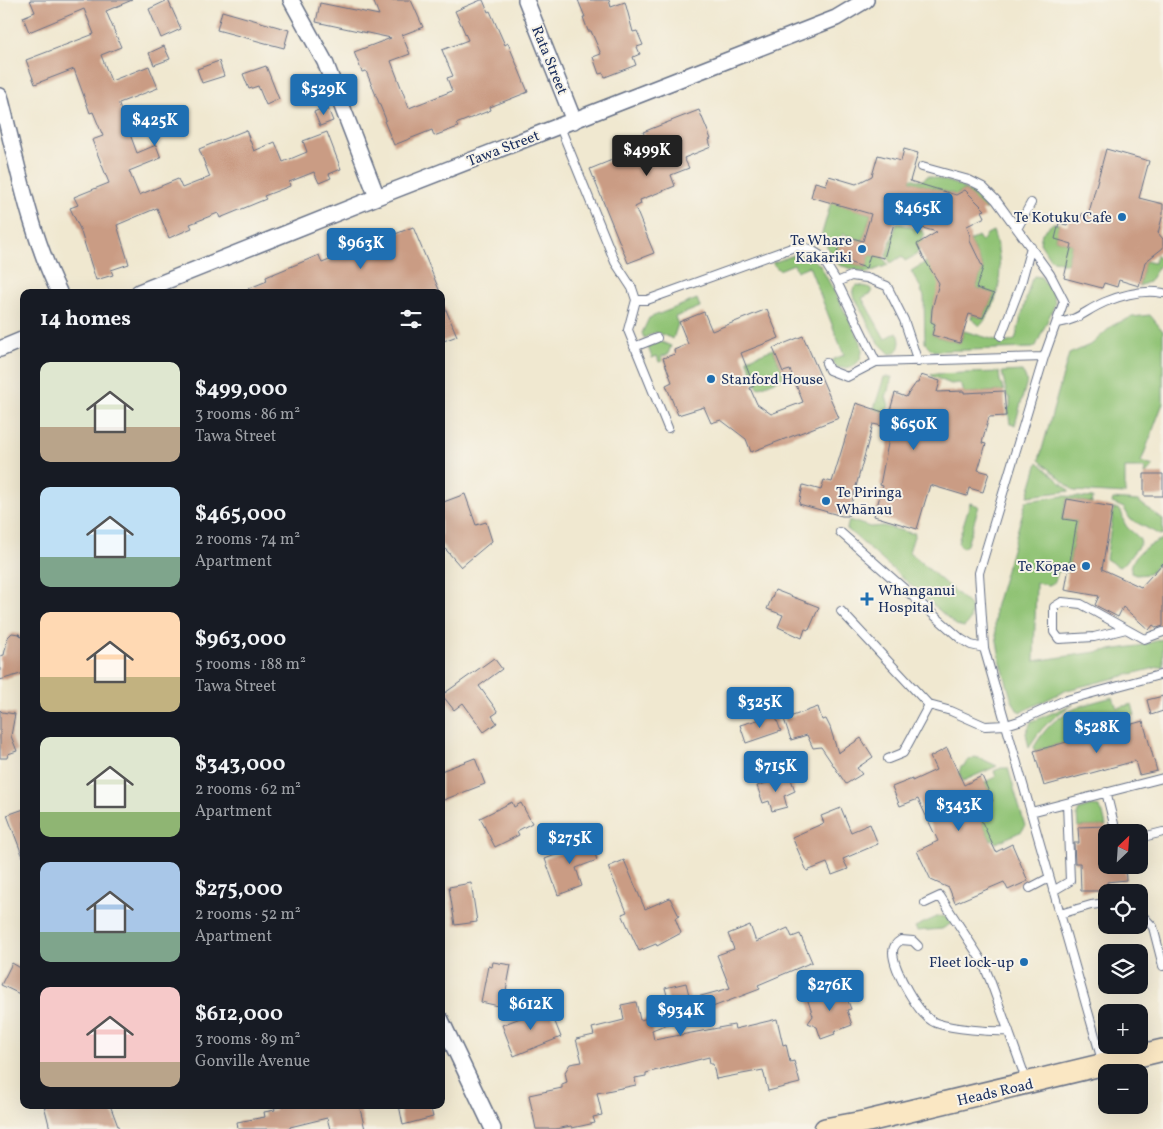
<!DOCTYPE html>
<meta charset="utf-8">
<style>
:root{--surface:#171b24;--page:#20242c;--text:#f1f3f6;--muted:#9ea1a6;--accent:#1f6fb2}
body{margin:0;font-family:Vollkorn,serif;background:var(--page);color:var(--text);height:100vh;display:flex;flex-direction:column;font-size:19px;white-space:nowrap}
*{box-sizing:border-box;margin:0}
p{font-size:16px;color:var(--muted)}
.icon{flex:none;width:28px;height:28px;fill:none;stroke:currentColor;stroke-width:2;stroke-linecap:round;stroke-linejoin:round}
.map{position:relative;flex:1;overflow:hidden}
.drawer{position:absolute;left:20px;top:289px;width:425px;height:820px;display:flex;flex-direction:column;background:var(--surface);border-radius:10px;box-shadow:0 5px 20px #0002}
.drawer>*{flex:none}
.needle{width:32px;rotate:25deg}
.tools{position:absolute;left:1098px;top:824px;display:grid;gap:10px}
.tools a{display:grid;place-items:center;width:50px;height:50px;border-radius:10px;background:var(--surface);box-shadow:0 5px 20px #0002;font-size:25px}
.price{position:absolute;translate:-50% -42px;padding:0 11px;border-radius:5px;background:var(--accent);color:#fff;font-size:16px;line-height:32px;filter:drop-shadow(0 1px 2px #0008)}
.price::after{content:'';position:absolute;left:50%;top:30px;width:15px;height:11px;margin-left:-8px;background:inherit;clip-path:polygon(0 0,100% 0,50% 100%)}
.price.selected{background:#222;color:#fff}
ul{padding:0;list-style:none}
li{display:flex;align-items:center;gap:15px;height:125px;padding:0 20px}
li span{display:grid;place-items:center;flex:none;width:140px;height:100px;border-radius:10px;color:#555}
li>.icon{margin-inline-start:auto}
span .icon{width:60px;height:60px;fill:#fffc;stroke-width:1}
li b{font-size:21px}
h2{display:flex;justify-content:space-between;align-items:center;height:60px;padding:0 20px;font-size:21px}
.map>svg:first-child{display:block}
.green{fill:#90c374;stroke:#567969}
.building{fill:#ca9c84}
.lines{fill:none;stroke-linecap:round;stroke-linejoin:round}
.lane-casing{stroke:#667086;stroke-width:10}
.street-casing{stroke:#667086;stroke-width:18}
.secondary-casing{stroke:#667086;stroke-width:24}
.lane{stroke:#fff;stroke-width:8}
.street{stroke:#fff;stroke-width:15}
.secondary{stroke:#fae7c3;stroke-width:21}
.poi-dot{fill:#1f6fb2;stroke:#f7f3e8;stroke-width:2}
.labels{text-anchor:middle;stroke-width:4;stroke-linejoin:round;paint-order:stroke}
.street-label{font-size:15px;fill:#1b2f5e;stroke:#f7f3e8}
.poi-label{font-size:15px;fill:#1b2f5e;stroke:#f7f3e8;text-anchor:end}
</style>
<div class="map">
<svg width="1163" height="1129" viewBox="0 0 1163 1129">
<rect width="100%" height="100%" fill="#f7f3e8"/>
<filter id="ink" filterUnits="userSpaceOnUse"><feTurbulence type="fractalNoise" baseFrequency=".02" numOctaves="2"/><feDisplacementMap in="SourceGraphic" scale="10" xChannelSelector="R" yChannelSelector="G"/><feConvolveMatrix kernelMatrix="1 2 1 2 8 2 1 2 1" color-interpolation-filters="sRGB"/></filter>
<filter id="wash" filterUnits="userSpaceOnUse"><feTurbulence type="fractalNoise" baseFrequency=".0096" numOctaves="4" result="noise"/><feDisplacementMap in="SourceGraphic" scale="20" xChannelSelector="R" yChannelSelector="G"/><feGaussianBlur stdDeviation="1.12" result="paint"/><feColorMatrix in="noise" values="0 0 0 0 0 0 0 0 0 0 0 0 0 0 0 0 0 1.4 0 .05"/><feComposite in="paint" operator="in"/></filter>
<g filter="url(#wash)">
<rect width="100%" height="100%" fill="#f0e8d0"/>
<!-- green -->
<path class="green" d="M928,176C953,183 970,186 986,209L984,210L965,190L954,196V194L910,181L911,178L921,181Z
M831,202L871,214L863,241L843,234L836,258L866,268L870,255L884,258L888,265L867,273L839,265L821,237Z
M897,223L921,230L925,235L921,238L923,241L917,244L919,249L916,255L905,261L902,256L891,263L886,256Z
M1053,223L1059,224L1055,239L1072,244L1067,264L1050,259L1040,243L1042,233Z
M993,231C1004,262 1003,301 980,326L971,318L972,315L983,318L994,294L976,288L983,268L970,241L978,236L982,242L987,234Z
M794,255L810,257L820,265L860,340C867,358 855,372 836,367L832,360L844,355L809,266L797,271L794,264L779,270L772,263Z
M1156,255L1162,262L1149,282L1139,286L1145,261L1154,263Z
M926,262L941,281L932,309L931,322L935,324L932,335L960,343L964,331L1005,343L1015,340L1031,281L1034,276L1041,277L1054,296L1055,304L1036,346L1033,348L933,351L925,343L924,296L921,291L922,290L911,271Z
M857,285L868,287L871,289L872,293L862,298L885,339L897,332C902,340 901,352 890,354L877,341L853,294V289Z
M697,299L700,307L675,317L678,324L673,339L656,332L644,338L642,333L649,318Z
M1150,315L1163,331V403L1141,462L1153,466L1146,474H1144L1145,468H1125V494L1074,491L1039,460L1069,354L1092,344L1113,325L1132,317Z
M659,341L671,346L668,354L661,357L663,361L659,362L657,356L652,358L648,347Z
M773,349L785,377L758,388L747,359Z
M1022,371L1027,381L1015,425L1010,424L1008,408L1010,407V398L1007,396L1002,372Z
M999,372L1000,381L1004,391L964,393L962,386L959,383L951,384L932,376L931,374Z
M884,377H892L886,397L889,405L887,411L884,412L874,409Z
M1038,462L1070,491L1028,496Z
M1063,496L1093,498L1092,503L1067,499L1062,519L1077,521L1068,572L1058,571L1055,582L1049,585L1036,583L1034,661L1138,646L1163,639V666L1067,690L1021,712L1017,710L1011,698L1000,659L995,629V608L1026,501Z
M1113,499L1138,501L1163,520V534L1160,535L1130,519L1124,508L1112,503Z
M970,503L979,506L967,545L962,548L958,542Z
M1114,508C1125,510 1121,517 1125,524C1129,532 1139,534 1141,543L1125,563L1119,567L1106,559Z
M849,520L870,527L883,526L911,533H915L909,552L969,604C973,612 971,622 964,627L956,625L847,529Z
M1163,539V559L1149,574L1136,575L1131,573C1130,554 1148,545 1163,539Z
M1113,697L1117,708L1132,704L1135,715L1124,717L1126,726L1034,751V747C1054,712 1077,706 1113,697Z
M1073,704C1054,717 1039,728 1029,748L1026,733L1031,722Z
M975,757L982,759L997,766L963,781L959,772L961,767L965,765L967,761Z
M1001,768H1008L1025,826L1022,831L996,843L993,839L991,840L988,835L967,790L978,808L993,801L985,782L996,777L994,771Z
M1091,806L1099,807L1103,813L1106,826L1078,827L1077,815L1079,810Z
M939,916L947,917L952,923L942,929L917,931L915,927Z"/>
<g id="blocks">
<!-- building -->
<path class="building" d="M30,0H132L106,11L121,47L101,55L111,81L149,66L158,88L119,103V105L137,153L156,145L161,158L129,171L139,195L178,179L182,188L210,177L199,149L246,130L254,151L275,142L283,162L307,152L303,141L327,132L341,169L329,174L331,178L319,183L314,172L289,182L290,186L264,196L266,199L220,218L218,213L190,224L192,228L169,238L157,208L117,225L129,264L111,270L113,275L96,280L80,229L70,208L78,205L74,197L109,183L92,140L103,136L93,112L90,113L74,69L35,84L26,60L94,34L84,9L29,32L23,17L35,12Z
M168,0L181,29L161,38L149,9Z
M373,0H411L423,27L402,35L410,54L391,61L409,108L452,91L447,78L453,76L442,50L468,40L455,11L481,0H483L488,12L490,11L505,45L508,43L528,92L490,107L491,110L456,124L458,127L434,136L432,130L394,145L384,121L386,120L366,71L362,72L354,52L391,38L316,22L320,3L379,15Z
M578,0H609L611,7L625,2L633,32L637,31L643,45L637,47L640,54L633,57L636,65L605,77L603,73L599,74L593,57L601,54L591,31H588L583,17H585Z
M222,11L289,30L284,48L217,30Z
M164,46L170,59L154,65L149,53Z
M219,61L224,76L202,83L197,69Z
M266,66L279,99L266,105L258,86L249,89L243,74Z
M327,106L333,121L320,126L314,112Z
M699,110L711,139L709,140L711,147L684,158L689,168L671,175L675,186L640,200L641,204L635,207L654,253L628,263L590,169L649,145L643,132Z
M904,149L918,153L910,181L956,195L965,190L985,210L982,211L985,217L967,226L970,236V241L983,268L976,288L994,294L983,318L969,314L960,343L932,335L935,324L931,322L932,309L939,283L923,257L917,244L937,232L908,224L899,206L884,258L870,255L866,268L836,258L839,244L846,246L849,237L863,241L871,214L811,197L815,182L826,185L829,176L856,184L872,176L878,155L901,161Z
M1106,149L1149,161L1139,198L1163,204V214L1158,233L1163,239V248L1145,262L1139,286L1119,280L1117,287L1104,283L1102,288L1064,278L1072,244L1055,239L1059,223L1067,225L1074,214L1080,218L1083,213L1088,216Z
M413,227L440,292H240L267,281L266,277L319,255L322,263Z
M441,298L457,336L441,342Z
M767,309L779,338L741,353L754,386L750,388L757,404L771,414L803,402L790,370L783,372L773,348L803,336L839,418L751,452L746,439L721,420L711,423L704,407L678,415L666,385L672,382L663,358L675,354L674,350L688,344L679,322L704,312L712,331Z
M921,375L940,381L937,392L964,391V393L1004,391L1006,416L989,417L982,443L986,444L978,470L989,473L983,492L969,488L967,496L930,485L917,529L874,516L883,486L880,485L891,428L873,424L848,516H842L799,504L803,485L821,490L824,480L832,482L856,403L889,414L895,393L906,397L916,383H918Z
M1144,474H1163V496H1144Z
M465,494L476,525L486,522L492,541L461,567L441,544V503Z
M1067,499L1113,507L1102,569L1141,587L1163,563V626L1157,628L1153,625L1149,630L1123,607L1118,617L1095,605L1099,596L1065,590L1077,521L1063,519Z
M775,590L819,607L809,630L805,629L802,638L778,627L783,615L767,609Z
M12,633L19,634L24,639V673L0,680V656L4,655L8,637Z
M494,658L502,669L479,686L498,712L492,716L497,723L484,732L463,703L454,710L442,695Z
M1163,696V711L1151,715L1147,700Z
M818,707L822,720L826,719L830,727L838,753L861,738L873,757L857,768L862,774L846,784L821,747L813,748L807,735L791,740L784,719Z
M0,710L2,712L15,714L11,736L17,751L8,754L7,758H0Z
M775,715L781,731L746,743L740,725Z
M1143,721L1157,771L1139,775L1135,761L1044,786L1034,751Z
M947,748L964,785L982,776L993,801L976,809L996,852L1012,844L1028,881L1008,890L1004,882L955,903L949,888L931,880L917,851L938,841L918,799L900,806L892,787L912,779V781L936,770L930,757Z
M475,758L485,784L441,801V771Z
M790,776L795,791L784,796L787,807L772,811L769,801L763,803L757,786Z
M512,802L514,807L521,803L532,823L517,831L519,835L495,847L480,818Z
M841,808L851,832L870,824L878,844L843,859L848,869L832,875L827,863L807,871L792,837L824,823L821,816Z
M24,809V856L23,857L7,815Z
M1106,826V865H1125L1126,880L1107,882V891H1081L1080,863H1075L1074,843H1079L1078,827Z
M579,839L581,844L591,841L597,860L576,868L582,886L558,895L545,859L568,850L566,844Z
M624,860L645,909L670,898L679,916L675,918L681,933L657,946L656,944L639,951L622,914L627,912L608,867Z
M471,883L477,922L455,925L449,887Z
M750,925L756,942L788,928L792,937L800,934L812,962L758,985L760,989L652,1030L654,1040L734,1025L735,1029L777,1019L783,1045L786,1044L790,1062L794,1061L800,1083L768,1091L763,1070L716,1079L713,1064H710L709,1057L646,1073V1076L635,1078L636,1085L597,1093L602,1115L593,1117L595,1123L572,1128L571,1126L556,1129H536L529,1095L562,1088V1084L567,1082L565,1072L570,1064L582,1062L576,1039L594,1035L592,1028L624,1020L621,1005L636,1002L640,1020L672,1013L665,988L686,983L690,999L730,988L717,955L734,949L728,934Z
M493,962L511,965L503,1007L481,1002L488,966L492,967Z
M12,963L24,970V996L1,985Z
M839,986L840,989L843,988L851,1009L847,1010L852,1025L834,1032L835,1034L821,1039L817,1027L808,1023L813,1016L807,998Z
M549,1007L561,1037L514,1056L502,1025Z
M44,1105H110L119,1129H50Z
M288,1105H359L365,1129H330L327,1118L290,1127V1129H238L237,1122L265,1117L264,1112L275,1110L274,1108Z
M399,1105H430L433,1117L403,1125Z"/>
</g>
</g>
<g filter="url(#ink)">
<use href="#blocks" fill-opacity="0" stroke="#667086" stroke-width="1"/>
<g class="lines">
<!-- lane casing -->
<g class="lane-casing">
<path id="lane" d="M560,127L615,262L632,288L636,300L628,330L668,428
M922,167L969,180L983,187L996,200L1050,274L1064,301L1044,357L979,573L984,648L1103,1064
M1017,229L1031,203
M837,282L851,276L867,278L887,286L904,320L918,362
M636,300H647L797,246L810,249L821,256L837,282L876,362
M1058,323C1079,320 1086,310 1105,302C1122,295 1144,289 1163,293
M1001,336L1020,287L1031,247
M634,347L657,338
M826,363L829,370L847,377L876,362L1044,357
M840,532L961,639L971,645L984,648
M841,611L929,705L951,711L985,726L1006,725L1019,721L1063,701L1163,674
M1126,629L1094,637L1059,639L1054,632V607L1062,602L1081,604L1144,639L1163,632
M888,759L903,753L929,705
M1106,792L1116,832
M1031,812L1163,778
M1139,838L1163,832
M1030,888L1049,878
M1053,891L1070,881L1067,803
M925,903L940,896L982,961L990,980L1027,1082
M1139,912L1153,927L1163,966
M1060,914L1091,905L1106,903
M918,946L913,941L901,940C896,943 893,946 893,952C893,969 919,1017 936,1023C954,1029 989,1032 1009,1031"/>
</g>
<!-- street casing -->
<g class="street-casing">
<path id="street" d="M291,0L325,62L377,197
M526,0L574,121
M0,96C17,162 29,231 59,292
M139,292L377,197L836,18L866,0
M0,349L24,339
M441,1020L493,1129"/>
</g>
<!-- secondary casing -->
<g class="secondary-casing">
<path id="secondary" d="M825,1129L868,1121L1163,1050"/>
</g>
<!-- lane -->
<use href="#lane" class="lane"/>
<!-- street -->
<use href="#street" class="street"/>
<!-- secondary -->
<use href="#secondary" class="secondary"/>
</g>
</g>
<!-- markers -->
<g class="poi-dot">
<circle cx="1122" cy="217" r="5"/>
<circle cx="862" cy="249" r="5"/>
<circle cx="711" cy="379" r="5"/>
<circle cx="826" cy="501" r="5"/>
<circle cx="1086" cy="566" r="5"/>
<path d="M864.5 591.5h5v5h5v5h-5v5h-5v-5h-5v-5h5z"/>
<circle cx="1024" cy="962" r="5"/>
</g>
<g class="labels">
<!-- street labels -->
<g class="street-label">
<text transform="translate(550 60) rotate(68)" y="5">Rata Street</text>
<text transform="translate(503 148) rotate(-21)" y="5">Tawa Street</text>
<text transform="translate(995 1092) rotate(-13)" y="5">Heads Road</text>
</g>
<!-- poi labels -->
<g class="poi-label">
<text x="1112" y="222">Te Kotuku Cafe</text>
<text x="852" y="245">Te Whare<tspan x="852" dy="17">Kākāriki</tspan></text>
<text x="721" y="384" text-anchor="start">Stanford House</text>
<text x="836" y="497" text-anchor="start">Te Piringa<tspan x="836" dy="17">Whānau</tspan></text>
<text x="1076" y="571">Te Kōpae</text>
<text x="878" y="595" text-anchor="start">Whanganui<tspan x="878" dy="17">Hospital</tspan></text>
<text x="1014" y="967">Fleet lock-up</text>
</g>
</g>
</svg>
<div class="tools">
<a><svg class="needle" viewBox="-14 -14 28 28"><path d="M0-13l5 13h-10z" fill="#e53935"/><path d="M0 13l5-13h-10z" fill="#9ea1a6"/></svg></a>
<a><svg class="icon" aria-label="locate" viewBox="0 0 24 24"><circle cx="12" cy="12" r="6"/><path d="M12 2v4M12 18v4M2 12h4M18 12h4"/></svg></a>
<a><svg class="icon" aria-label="layers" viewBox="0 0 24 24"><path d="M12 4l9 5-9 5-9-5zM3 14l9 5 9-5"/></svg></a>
<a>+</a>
<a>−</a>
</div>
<b class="price" style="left:324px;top:116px">$529K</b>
<b class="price" style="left:155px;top:147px">$425K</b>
<b class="price selected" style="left:647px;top:177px">$499K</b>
<b class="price" style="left:918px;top:235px">$465K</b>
<b class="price" style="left:361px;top:270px">$963K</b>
<b class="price" style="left:914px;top:451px">$650K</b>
<b class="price" style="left:760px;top:729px">$325K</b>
<b class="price" style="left:1097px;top:754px">$528K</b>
<b class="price" style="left:776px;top:793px">$715K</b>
<b class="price" style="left:959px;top:832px">$343K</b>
<b class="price" style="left:570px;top:865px">$275K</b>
<b class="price" style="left:830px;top:1012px">$276K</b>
<b class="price" style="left:531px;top:1031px">$612K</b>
<b class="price" style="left:681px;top:1037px">$934K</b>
<section class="drawer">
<h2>14 homes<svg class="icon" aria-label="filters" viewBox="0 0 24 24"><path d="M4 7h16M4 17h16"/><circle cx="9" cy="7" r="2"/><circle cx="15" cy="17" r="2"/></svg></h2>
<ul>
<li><span style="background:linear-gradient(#dfe7d0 65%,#b9a48a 0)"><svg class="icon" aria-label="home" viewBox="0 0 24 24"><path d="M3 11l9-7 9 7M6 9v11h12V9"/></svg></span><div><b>$499,000</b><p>3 rooms · 86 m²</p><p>Tawa Street</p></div></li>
<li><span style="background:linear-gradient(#bfe0f5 70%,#7fa58c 0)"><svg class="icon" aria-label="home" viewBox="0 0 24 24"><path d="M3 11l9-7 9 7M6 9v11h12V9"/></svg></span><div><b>$465,000</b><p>2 rooms · 74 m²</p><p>Apartment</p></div></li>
<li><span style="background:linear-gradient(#ffd9b3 65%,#c2b280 0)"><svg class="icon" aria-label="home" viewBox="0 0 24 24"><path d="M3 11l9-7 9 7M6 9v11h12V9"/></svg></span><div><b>$963,000</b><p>5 rooms · 188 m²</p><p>Tawa Street</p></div></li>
<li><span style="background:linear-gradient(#dfe7d0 75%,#8fb573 0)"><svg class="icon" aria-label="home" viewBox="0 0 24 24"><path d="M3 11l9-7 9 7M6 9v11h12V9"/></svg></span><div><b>$343,000</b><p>2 rooms · 62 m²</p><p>Apartment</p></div></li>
<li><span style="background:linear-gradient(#a9c7e8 70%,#7fa58c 0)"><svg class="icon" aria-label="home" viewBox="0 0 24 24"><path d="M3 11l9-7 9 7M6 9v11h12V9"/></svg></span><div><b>$275,000</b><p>2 rooms · 52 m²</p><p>Apartment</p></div></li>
<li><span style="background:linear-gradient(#f6c9c9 75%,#b9a48a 0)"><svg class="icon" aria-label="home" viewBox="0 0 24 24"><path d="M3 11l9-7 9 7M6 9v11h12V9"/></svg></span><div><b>$612,000</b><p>3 rooms · 89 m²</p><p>Gonville Avenue</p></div></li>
</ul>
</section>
</div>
